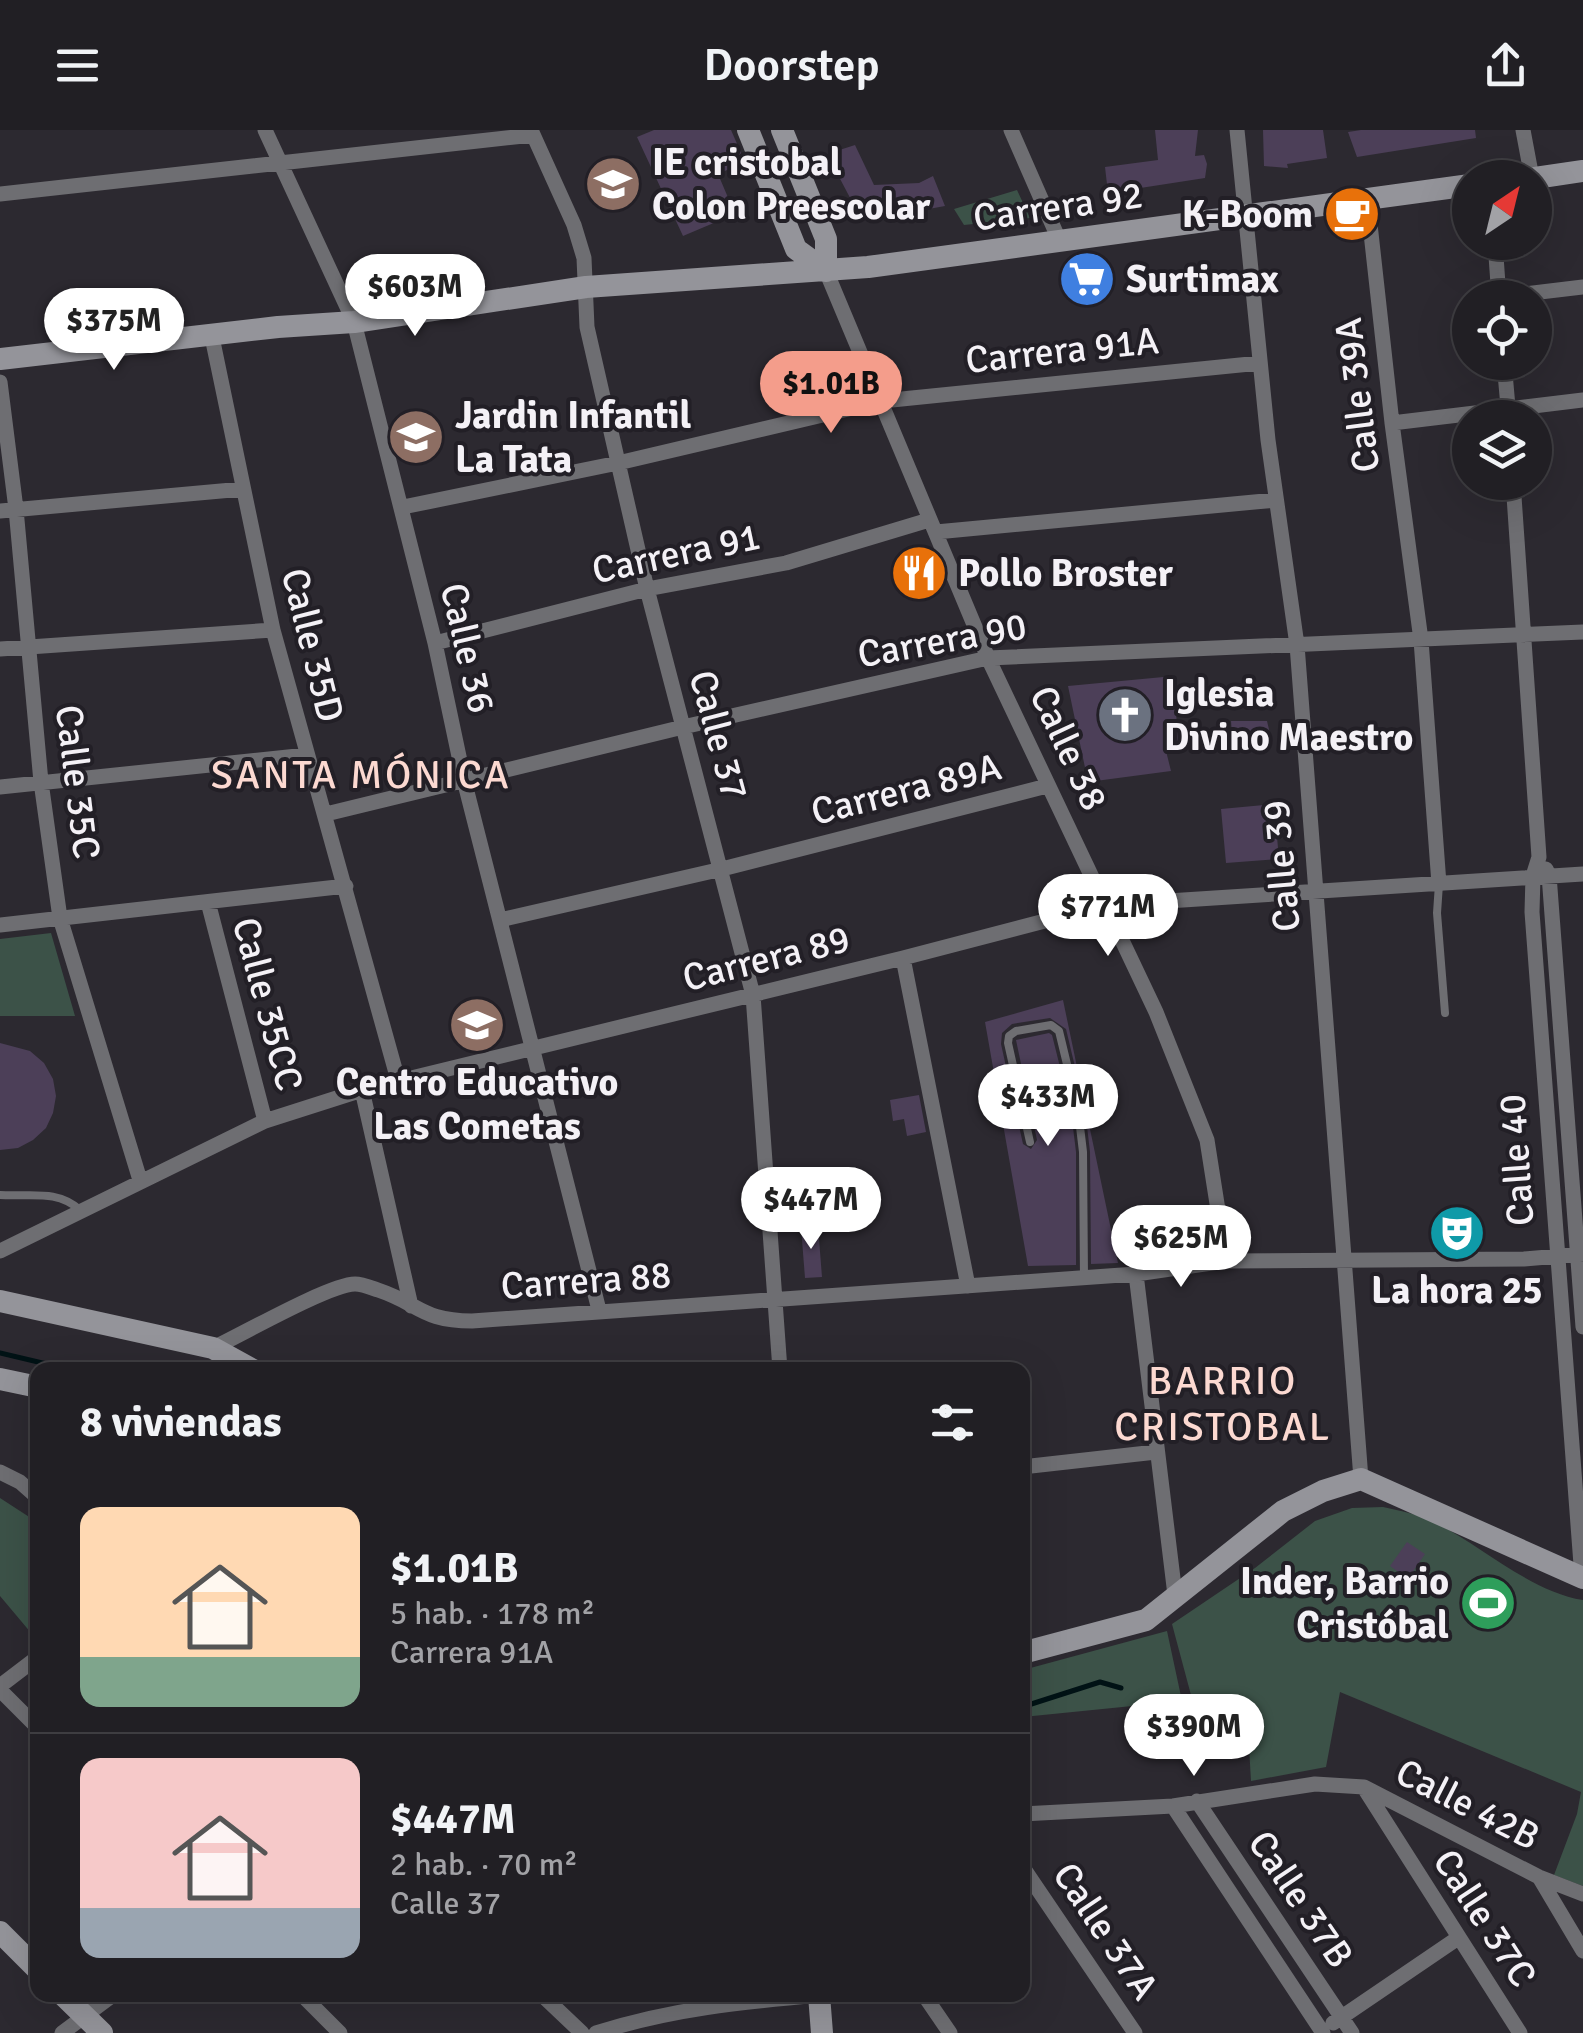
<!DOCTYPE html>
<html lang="es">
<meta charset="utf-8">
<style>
:root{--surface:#211f24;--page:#2d2c31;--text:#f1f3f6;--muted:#a2a2a6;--line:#3e3d41;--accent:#f49d8b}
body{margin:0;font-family:Signika,sans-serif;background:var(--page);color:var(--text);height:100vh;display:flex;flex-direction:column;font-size:38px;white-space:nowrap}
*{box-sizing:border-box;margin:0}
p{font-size:32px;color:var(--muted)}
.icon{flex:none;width:55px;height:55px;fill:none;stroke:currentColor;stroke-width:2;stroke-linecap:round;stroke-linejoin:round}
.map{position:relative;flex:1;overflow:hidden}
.panel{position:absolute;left:30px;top:1232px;width:1000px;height:640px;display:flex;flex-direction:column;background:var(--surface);border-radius:20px;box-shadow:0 10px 40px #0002,0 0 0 2px var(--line)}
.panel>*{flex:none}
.needle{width:65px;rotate:35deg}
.tools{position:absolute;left:1452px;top:30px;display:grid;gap:20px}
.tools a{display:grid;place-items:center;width:100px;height:100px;border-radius:50%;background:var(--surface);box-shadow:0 10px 40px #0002,0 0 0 2px var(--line);font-size:50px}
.price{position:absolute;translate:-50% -85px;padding:0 22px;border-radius:35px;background:#fff;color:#222;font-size:32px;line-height:65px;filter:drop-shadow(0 2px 5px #0008)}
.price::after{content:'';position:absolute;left:50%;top:60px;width:30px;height:22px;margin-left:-15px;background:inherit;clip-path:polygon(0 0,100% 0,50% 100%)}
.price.on{background:var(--accent);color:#111}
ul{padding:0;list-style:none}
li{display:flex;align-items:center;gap:30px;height:250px;padding:0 50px}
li+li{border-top:2px solid var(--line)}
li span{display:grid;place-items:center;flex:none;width:280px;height:200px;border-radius:20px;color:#555}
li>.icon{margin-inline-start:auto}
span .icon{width:120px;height:120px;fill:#fffc;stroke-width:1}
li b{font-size:42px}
h2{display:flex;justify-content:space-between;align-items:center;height:120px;padding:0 50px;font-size:42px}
header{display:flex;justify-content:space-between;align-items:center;height:130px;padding:0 50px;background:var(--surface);font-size:45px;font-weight:600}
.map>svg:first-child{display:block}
.green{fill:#3c5248}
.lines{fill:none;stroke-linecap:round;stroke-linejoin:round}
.stream{stroke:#011215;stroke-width:5}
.building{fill:#4c3f58}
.lane{stroke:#6e6e72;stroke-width:8}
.street{stroke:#6e6e72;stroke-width:15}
.secondary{stroke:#94949a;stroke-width:22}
.labels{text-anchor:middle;stroke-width:8;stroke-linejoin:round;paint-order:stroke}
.poi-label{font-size:38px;font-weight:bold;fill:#f4f1f6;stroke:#221f26;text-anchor:start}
.street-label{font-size:38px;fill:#f4f1f6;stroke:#221f26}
.neighbourhood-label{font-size:40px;letter-spacing:2.5px;fill:#fcd9d1;stroke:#221f26}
</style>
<header><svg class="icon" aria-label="menu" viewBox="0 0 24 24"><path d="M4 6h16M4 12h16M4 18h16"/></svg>Doorstep<svg class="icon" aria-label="share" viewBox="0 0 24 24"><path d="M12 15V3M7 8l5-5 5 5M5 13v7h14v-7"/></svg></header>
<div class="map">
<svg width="1583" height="1903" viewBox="0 0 1583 1903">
<rect width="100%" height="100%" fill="#2c2930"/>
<!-- green -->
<path class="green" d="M1017,60L1030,88L964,95L954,79Z
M51,803L75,886H0V809Z
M0,1368L37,1392V1510L0,1466Z
M1383,1377C1401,1381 1419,1384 1436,1393C1482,1416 1531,1462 1583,1470V1756L1554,1745L1577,1684L1581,1662L1340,1562L1326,1637L1251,1651L1248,1599L1239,1600V1582L1195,1580L1172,1494L1255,1438L1315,1391L1352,1378Z
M1167,1501L1182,1571L1023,1587V1540Z"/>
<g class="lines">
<!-- stream -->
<path class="stream" d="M0,1223L72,1240
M1022,1577L1100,1552L1121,1558"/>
</g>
<!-- building -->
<path class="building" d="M654,0H731L745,32L718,44L735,84L683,106L637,7Z
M1155,0H1198L1195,26L1204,25L1207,34L1205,48L1108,63L1105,37L1158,30Z
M1263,0H1323L1327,28L1287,34L1288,38L1264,36Z
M1361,0H1475L1476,8L1357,27L1348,2Z
M855,15L874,55L919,53L933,46L945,76L885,87L858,83L827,24Z
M1174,546L1178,615L1164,613L1171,641L1088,652L1068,556Z
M1231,591H1267L1271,608L1232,605Z
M1274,674L1279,729L1226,733L1221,679Z
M1063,870L1118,1133L1091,1134L1090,1022L1085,979L1066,899L1050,888L1012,894L1002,903L1001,914L1023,1014L1031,1019L1037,1010L1016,910L1049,903L1052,905L1071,981L1076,1022V1135L1028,1136L985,892Z
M0,913L30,921L44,933L53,949L56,966L53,983L46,998L33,1010L18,1018L0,1020Z
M919,965L926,1002L907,1006L904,989L893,991L890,970Z
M818,1096L822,1147L805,1148L801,1097Z
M1407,1412L1425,1424L1408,1449L1390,1436Z"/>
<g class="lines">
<!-- lane -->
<path class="lane" d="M1439,754L1437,783L1445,883
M1030,1012L1008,913L1009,906L1016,901L1051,895L1059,901L1078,980L1083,1022L1084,1148
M0,1065C30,1067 57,1059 80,1080"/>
<!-- street -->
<path class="street" d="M265,0L354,192L435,513L464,650L599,1180
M531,0L574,95L584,128L587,197L647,459L753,865L780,1240
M1011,0L1060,112
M1237,0L1268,310L1297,515L1361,1349
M1523,0L1532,48
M0,64L533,5
M1367,67L1392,293L1421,510L1439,754
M1495,112L1499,168
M826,141L988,528L1156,882L1207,1010L1226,1131
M1499,167L1583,157
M212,207L273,500L398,950
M1504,232L1509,288
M0,252L16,379L41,652L60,788L140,1050
M1392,293L1583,270
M1513,352L1539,727L1533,746L1532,782L1582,1448
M403,377L618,333L882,271L1260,233
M0,381L243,359
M936,402L1276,370
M435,513L647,459L786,433L929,390
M0,519L273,500
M0,657L307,625
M326,684L683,597L988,528L1583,502
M1546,739L1549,745L1583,1197
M208,772L265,991
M500,790L722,739L1047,656
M0,795L346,756
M903,828L968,1156
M362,960L411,1176
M0,1121L265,991L362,960L903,828L1106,775L1583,744
M1136,1144L1175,1465
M213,1218C241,1205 330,1154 355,1154C362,1154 372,1158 378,1160C420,1174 422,1191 472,1191L1136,1144L1226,1131L1524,1129L1583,1124
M1022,1337L1156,1322
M0,1342L20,1352L38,1368
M0,1556L38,1527
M0,1560L38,1598
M1366,1661L1520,1903
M1197,1671L1352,1903
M1173,1676L1323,1903
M1022,1684L1173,1676L1315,1654L1364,1657L1539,1747L1583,1764
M1022,1736L1135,1903
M1539,1747L1583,1821
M302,1865L340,1903
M542,1865L582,1903
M924,1865L950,1903
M1333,1893L1458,1808
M62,1903L113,1865
M596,1903C670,1879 743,1872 819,1865"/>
<!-- secondary -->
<path class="secondary" d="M748,0L796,119L826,141
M782,0L826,109V141
M1535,48L1583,41
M0,229L278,197L354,192L586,157L868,137L1470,55
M0,1171L213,1218L253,1240
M0,1249L38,1257
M1022,1523L1146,1490L1283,1381L1323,1361L1361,1349L1583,1448
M0,1802L38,1840
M63,1865L102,1903
M819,1865L822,1903"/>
</g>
<!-- icons -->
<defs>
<g id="school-disc" transform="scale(2.875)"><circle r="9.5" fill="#8d6e63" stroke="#221f26"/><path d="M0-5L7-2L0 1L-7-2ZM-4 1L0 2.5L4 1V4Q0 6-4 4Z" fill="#fff"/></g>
<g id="cafe-disc" transform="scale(2.875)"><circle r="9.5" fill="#e8710a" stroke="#221f26"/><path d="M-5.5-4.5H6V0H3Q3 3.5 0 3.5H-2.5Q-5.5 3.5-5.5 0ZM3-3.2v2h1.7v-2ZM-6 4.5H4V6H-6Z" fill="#fff"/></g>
<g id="supermarket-disc" transform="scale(2.875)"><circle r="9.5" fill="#3f7fe0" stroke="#221f26"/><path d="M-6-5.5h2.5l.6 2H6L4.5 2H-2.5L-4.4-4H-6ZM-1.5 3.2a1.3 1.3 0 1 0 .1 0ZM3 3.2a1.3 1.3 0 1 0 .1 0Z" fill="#fff"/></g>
<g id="restaurant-disc" transform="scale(2.875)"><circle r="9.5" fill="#e8710a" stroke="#221f26"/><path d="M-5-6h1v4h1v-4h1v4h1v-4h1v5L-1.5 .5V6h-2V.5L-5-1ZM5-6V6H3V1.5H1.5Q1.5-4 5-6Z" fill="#fff"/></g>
<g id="church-disc" transform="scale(2.875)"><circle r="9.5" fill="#6b7280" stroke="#221f26"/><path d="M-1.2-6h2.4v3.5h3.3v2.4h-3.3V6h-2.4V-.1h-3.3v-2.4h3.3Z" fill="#fff"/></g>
<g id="theatre-disc" transform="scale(2.875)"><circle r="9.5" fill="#0f9aa8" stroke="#221f26"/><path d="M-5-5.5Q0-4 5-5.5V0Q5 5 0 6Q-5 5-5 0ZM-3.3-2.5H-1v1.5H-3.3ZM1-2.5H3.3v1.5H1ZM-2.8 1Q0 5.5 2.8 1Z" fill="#fff"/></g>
<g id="stadium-disc" transform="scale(2.875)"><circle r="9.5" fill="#2e9e5b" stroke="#221f26"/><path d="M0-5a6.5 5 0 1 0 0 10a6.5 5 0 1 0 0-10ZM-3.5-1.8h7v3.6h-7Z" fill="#fff"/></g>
</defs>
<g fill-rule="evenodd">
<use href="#school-disc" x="613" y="54"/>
<use href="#cafe-disc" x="1352" y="84"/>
<use href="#supermarket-disc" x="1087" y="149"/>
<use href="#school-disc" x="416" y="307"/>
<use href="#restaurant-disc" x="919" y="443"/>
<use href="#church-disc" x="1125" y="585"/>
<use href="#school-disc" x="477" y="895"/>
<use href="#theatre-disc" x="1457" y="1103"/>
<use href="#stadium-disc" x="1488" y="1473"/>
</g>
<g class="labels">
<!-- poi labels -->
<g class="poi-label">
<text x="652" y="45">IE cristobal<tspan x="652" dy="44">Colon Preescolar</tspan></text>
<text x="1313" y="97" text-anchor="end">K-Boom</text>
<text x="1126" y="162">Surtimax</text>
<text x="455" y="298">Jardin Infantil<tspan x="455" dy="44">La Tata</tspan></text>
<text x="958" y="456">Pollo Broster</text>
<text x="1164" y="576">Iglesia<tspan x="1164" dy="44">Divino Maestro</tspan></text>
<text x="477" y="965" text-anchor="middle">Centro Educativo<tspan x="477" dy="44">Las Cometas</tspan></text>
<text x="1457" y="1173" text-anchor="middle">La hora 25</text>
<text x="1449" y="1464" text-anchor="end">Inder, Barrio<tspan x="1449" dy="44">Cristóbal</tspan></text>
</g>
<!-- street labels -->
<g class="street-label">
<text transform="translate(1058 76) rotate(-8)" y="13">Carrera 92</text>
<text transform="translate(1062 220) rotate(-6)" y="13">Carrera 91A</text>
<text transform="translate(1357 265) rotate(-97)" y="13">Calle 39A</text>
<text transform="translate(676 423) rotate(-12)" y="13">Carrera 91</text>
<text transform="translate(942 510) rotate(-10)" y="13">Carrera 90</text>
<text transform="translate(313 515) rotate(76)" y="13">Calle 35D</text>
<text transform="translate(468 518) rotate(77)" y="13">Calle 36</text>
<text transform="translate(719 605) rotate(75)" y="13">Calle 37</text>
<text transform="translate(1069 618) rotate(65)" y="13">Calle 38</text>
<text transform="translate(78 652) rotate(83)" y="13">Calle 35C</text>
<text transform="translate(906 659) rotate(-14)" y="13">Carrera 89A</text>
<text transform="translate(1281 736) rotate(-95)" y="13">Calle 39</text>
<text transform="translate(766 828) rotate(-14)" y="13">Carrera 89</text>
<text transform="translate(268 874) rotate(75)" y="13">Calle 35CC</text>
<text transform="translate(1516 1030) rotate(-94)" y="13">Calle 40</text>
<text transform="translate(586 1150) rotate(-4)" y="13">Carrera 88</text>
<text transform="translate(1468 1674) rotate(27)" y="13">Calle 42B</text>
<text transform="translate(1301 1769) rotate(56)" y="13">Calle 37B</text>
<text transform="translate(1485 1788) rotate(57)" y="13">Calle 37C</text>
<text transform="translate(1106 1801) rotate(56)" y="13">Calle 37A</text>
</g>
<!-- neighbourhood labels -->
<g class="neighbourhood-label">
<text x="361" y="658">SANTA MÓNICA</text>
<text x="1223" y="1264">BARRIO<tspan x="1223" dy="46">CRISTOBAL</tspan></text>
</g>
</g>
</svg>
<div class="tools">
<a><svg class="needle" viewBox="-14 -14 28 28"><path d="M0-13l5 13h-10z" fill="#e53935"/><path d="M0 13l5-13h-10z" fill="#a2a2a6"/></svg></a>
<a><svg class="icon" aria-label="locate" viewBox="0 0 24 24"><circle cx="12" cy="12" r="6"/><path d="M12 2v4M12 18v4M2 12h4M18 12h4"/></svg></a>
<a><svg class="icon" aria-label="layers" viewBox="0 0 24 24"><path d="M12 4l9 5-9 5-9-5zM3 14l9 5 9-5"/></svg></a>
</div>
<b class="price" style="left:415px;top:209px">$603M</b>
<b class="price" style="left:114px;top:243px">$375M</b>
<b class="price on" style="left:831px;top:306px">$1.01B</b>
<b class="price" style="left:1108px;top:829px">$771M</b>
<b class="price" style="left:1048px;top:1019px">$433M</b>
<b class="price" style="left:811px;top:1122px">$447M</b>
<b class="price" style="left:1181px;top:1160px">$625M</b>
<b class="price" style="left:1194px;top:1649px">$390M</b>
<section class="panel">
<h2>8 viviendas<svg class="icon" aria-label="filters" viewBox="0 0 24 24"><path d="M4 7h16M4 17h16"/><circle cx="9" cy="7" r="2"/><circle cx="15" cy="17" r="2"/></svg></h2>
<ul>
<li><span style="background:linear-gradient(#ffd9b3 75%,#7fa58c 0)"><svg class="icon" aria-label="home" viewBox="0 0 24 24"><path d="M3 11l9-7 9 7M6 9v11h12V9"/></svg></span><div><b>$1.01B</b><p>5 hab. · 178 m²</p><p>Carrera 91A</p></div></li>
<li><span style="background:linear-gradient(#f6c9c9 75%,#9aa5b1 0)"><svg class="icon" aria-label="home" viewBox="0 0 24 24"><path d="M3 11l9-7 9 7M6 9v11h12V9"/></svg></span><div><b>$447M</b><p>2 hab. · 70 m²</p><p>Calle 37</p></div></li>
</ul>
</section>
</div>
